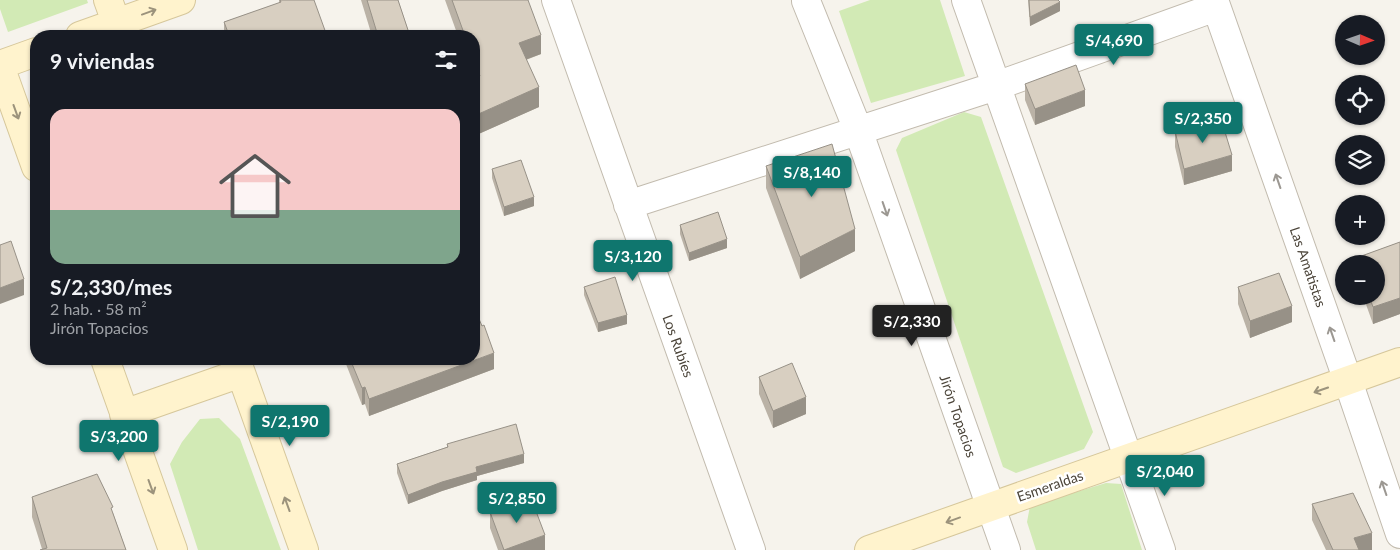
<!DOCTYPE html>
<html lang="es">
<meta charset="utf-8">
<style>
:root{--surface:#171b24;--page:#20242c;--text:#f1f3f6;--muted:#9ea1a6;--line:#363941;--accent:#0f766e}
body{margin:0;font-family:Lato,sans-serif;background:var(--page);color:var(--text);height:100vh;display:flex;flex-direction:column;font-size:19px;white-space:nowrap}
*{box-sizing:border-box;margin:0}
p{font-size:16px;color:var(--muted)}
.icon{flex:none;width:28px;height:28px;fill:none;stroke:currentColor;stroke-width:2;stroke-linecap:round;stroke-linejoin:round}
.map{position:relative;flex:1;overflow:hidden}
.side{position:absolute;left:30px;top:30px;width:450px;height:335px;display:flex;flex-direction:column;background:var(--surface);border-radius:20px;box-shadow:0 1px 4px #0004}
.side>*{flex:none}
.needle{width:32px;rotate:92deg}
.fabs{position:absolute;left:1335px;top:15px;display:grid;gap:10px}
.fabs a{display:grid;place-items:center;width:50px;height:50px;border-radius:50%;background:var(--surface);box-shadow:0 1px 4px #0004;font-size:25px}
.price{position:absolute;translate:-50% -42px;padding:0 11px;border-radius:5px;background:var(--accent);color:#fff;font-size:16px;line-height:32px;filter:drop-shadow(0 1px 2px #0008)}
.price::after{content:'';position:absolute;left:50%;top:30px;width:15px;height:11px;margin-left:-8px;background:inherit;clip-path:polygon(0 0,100% 0,50% 100%)}
.price.on{background:#222;color:#fff}
ul{padding:0;list-style:none}
li{display:grid;align-content:center;gap:10px;height:265px;padding:0 20px}
li+li{border-top:1px solid var(--line)}
li span{display:grid;place-items:center;height:155px;border-radius:15px;color:#555}
li>.icon{margin-inline-start:auto}
span .icon{width:90px;height:90px;fill:#fffc;stroke-width:1}
li b{font-size:21px}
h2{display:flex;justify-content:space-between;align-items:center;height:60px;padding:0 20px;font-size:21px}
.map>svg:first-child{display:block}
.green{fill:#d2eab5}
.lines{fill:none;stroke-linecap:round;stroke-linejoin:round}
.street-casing{stroke:#c2bbae;stroke-width:30}
.secondary-casing{stroke:#d6c79b;stroke-width:30}
.street{stroke:#fff;stroke-width:28}
.secondary{stroke:#fff3cd;stroke-width:28}
.wall{fill:#bab2a6}
.shaded-wall{fill:#979187}
.building{fill:#d8cfc1;stroke:#979187}
.oneway{stroke:#9c937c}
.oneway2{stroke:#9c9892}
.labels{text-anchor:middle;stroke-width:5;stroke-linejoin:round;paint-order:stroke}
.street-label{font-size:14px;fill:#4b4439;stroke:#fff}
</style>
<div class="map">
<svg width="1400" height="550" viewBox="0 0 1400 550">
<rect width="100%" height="100%" fill="#f6f3ec"/>
<!-- green -->
<path class="green" d="M0,0H87L88,3L8,32L0,9Z
M870,0H940L965,76L871,103L839,11Z
M964,112L981,117L1093,432L1084,449L1016,473L1003,467L896,150L902,138Z
M219,418L240,439L281,550H198L170,464L182,442L200,419Z
M1106,483L1121,484L1142,550H1036L1027,522L1030,506Z"/>
<g class="lines">
<!-- street casing -->
<g class="street-casing">
<path id="street" d="M556,0L751,550
M966,0L1161,550
M1214,0L1348,381L1400,534
M806,1L858,130L1006,550
M628,205L996,86L1216,7"/>
</g>
<!-- secondary casing -->
<g class="secondary-casing">
<path id="secondary" d="M108,0L121,36
M80,36L181,0
M0,65L36,52
M0,66L36,167
M105,359L173,550
M236,359L304,550
M124,414L241,373
M869,550L1400,362"/>
</g>
<!-- street -->
<use href="#street" class="street"/>
<!-- secondary -->
<use href="#secondary" class="secondary"/>
</g>
<!-- wall -->
<path class="wall" d="M279,0H314L224,36V22L279,3Z
M361,0H398L410,36H372Z
M445,0H528L541,54L526,60L539,107L474,136V36H458Z
M1028,0H1058L1060,11L1030,26Z
M1025,84L1085,106L1035,125L1025,100Z
M1175,131L1232,171L1184,185L1175,147Z
M766,166L855,251L800,279L766,188Z
M492,169L534,206L504,216L492,178Z
M680,225L727,248L689,261L680,234Z
M1400,242V314L1373,324L1363,296H1376V264H1356V258Z
M584,287L627,324L598,332L584,295Z
M1238,287L1292,322L1250,338L1238,304Z
M344,359H474L494,369L369,416L365,404L362,405Z
M759,377L806,414L773,428L759,394Z
M447,444L524,463L477,476V480L442,491L408,504L397,473V464L447,447Z
M32,497L113,513L126,550L42,549L32,517Z
M1312,504L1372,550H1326L1312,520Z
M490,512L545,550H498L490,528Z"/>
<!-- shaded-wall -->
<path class="shaded-wall" d="M1060,2V11L1030,26V17Z
M541,35V54L519,62V43Z
M539,87V107L474,136V116Z
M1085,90V106L1035,125V109Z
M1232,155V171L1184,185V169Z
M534,197V206L504,216V207Z
M855,229V251L800,279V257Z
M727,239V248L689,261V253Z
M24,279V295L0,304V288Z
M1400,298V314L1373,324V307Z
M1292,306V322L1250,338V321Z
M627,315V324L598,332V323Z
M494,353V369L369,416V399Z
M365,387V404L362,405V388Z
M806,397V414L773,428V411Z
M524,454V463L477,476V480L442,491L408,504V495L476,467Z
M1372,533V550H1354V538Z
M545,535V550H504Z"/>
<!-- building -->
<path class="building" d="M280,0H314L327,36H225L229,35L224,22L281,2Z
M367,0H398L410,36H378Z
M452,0H528L541,35L519,43L539,87L474,116V79L480,76L474,60V36H465Z
M1029,0H1058L1060,2L1030,17Z
M1076,65L1085,90L1035,109L1025,84Z
M1221,119L1232,155L1184,169L1175,131Z
M832,144L855,229L800,257L766,166Z
M521,160L534,197L504,207L492,169Z
M718,212L727,239L689,253L680,225Z
M11,241L24,279L0,288V245Z
M1400,242V298L1373,307L1369,296H1376V264H1358L1356,258Z
M1279,273L1292,306L1250,321L1238,287Z
M615,277L627,315L598,323L584,287Z
M474,307L482,326L484,325L494,353L369,399L365,387L362,388L350,359H474Z
M792,363L806,397L773,411L759,377Z
M516,424L524,454L476,467L477,472L442,482L408,495L397,464L448,447L447,444Z
M97,474L113,507L111,508L126,550H40L47,548L32,497Z
M1353,493L1372,533L1354,538L1359,550H1333L1312,504Z
M531,498L545,535L504,550L490,512Z"/>
<!-- one-way arrows -->
<defs><path id="oneway-shaft" d="M-6 0H5M1.5-3L5.5 0L1.5 3" fill="none" stroke-width="1.6" stroke-linecap="round" stroke-linejoin="round" transform="scale(1.25)"/></defs>
<g class="oneway">
<use href="#oneway-shaft" transform="translate(149 12) rotate(-20)"/>
<use href="#oneway-shaft" transform="translate(16 112) rotate(70)"/>
<use href="#oneway-shaft" transform="translate(1321 390) rotate(161)"/>
<use href="#oneway-shaft" transform="translate(151 487) rotate(70)"/>
<use href="#oneway-shaft" transform="translate(287 504) rotate(-110)"/>
<use href="#oneway-shaft" transform="translate(953 520) rotate(160)"/>
</g>
<g class="oneway2">
<use href="#oneway-shaft" transform="translate(1278 181) rotate(-109)"/>
<use href="#oneway-shaft" transform="translate(885 209) rotate(71)"/>
<use href="#oneway-shaft" transform="translate(1332 334) rotate(-109)"/>
<use href="#oneway-shaft" transform="translate(1384 488) rotate(-109)"/>
</g>
<g class="labels">
<!-- street labels -->
<g class="street-label">
<text transform="translate(1308 267) rotate(71)" y="5">Las Amatistas</text>
<text transform="translate(678 346) rotate(70)" y="5">Los Rubíes</text>
<text transform="translate(958 416) rotate(71)" y="5">Jirón Topacios</text>
<text transform="translate(1050 486) rotate(-19)" y="5">Esmeraldas</text>
</g>
</g>
</svg>
<div class="fabs">
<a><svg class="needle" viewBox="-14 -14 28 28"><path d="M0-13l5 13h-10z" fill="#e53935"/><path d="M0 13l5-13h-10z" fill="#9ea1a6"/></svg></a>
<a><svg class="icon" aria-label="locate" viewBox="0 0 24 24"><circle cx="12" cy="12" r="6"/><path d="M12 2v4M12 18v4M2 12h4M18 12h4"/></svg></a>
<a><svg class="icon" aria-label="layers" viewBox="0 0 24 24"><path d="M12 4l9 5-9 5-9-5zM3 14l9 5 9-5"/></svg></a>
<a>+</a>
<a>−</a>
</div>
<b class="price" style="left:1114px;top:66px">S/4,690</b>
<b class="price" style="left:1203px;top:144px">S/2,350</b>
<b class="price" style="left:812px;top:198px">S/8,140</b>
<b class="price" style="left:633px;top:282px">S/3,120</b>
<b class="price on" style="left:912px;top:347px">S/2,330</b>
<b class="price" style="left:290px;top:447px">S/2,190</b>
<b class="price" style="left:119px;top:462px">S/3,200</b>
<b class="price" style="left:1165px;top:497px">S/2,040</b>
<b class="price" style="left:517px;top:524px">S/2,850</b>
<section class="side">
<h2>9 viviendas<svg class="icon" aria-label="filters" viewBox="0 0 24 24"><path d="M4 7h16M4 17h16"/><circle cx="9" cy="7" r="2"/><circle cx="15" cy="17" r="2"/></svg></h2>
<ul>
<li><span style="background:linear-gradient(#f6c9c9 65%,#7fa58c 0)"><svg class="icon" aria-label="home" viewBox="0 0 24 24"><path d="M3 11l9-7 9 7M6 9v11h12V9"/></svg></span><div><b>S/2,330/mes</b><p>2 hab. · 58 m²</p><p>Jirón Topacios</p></div></li>
</ul>
</section>
</div>
